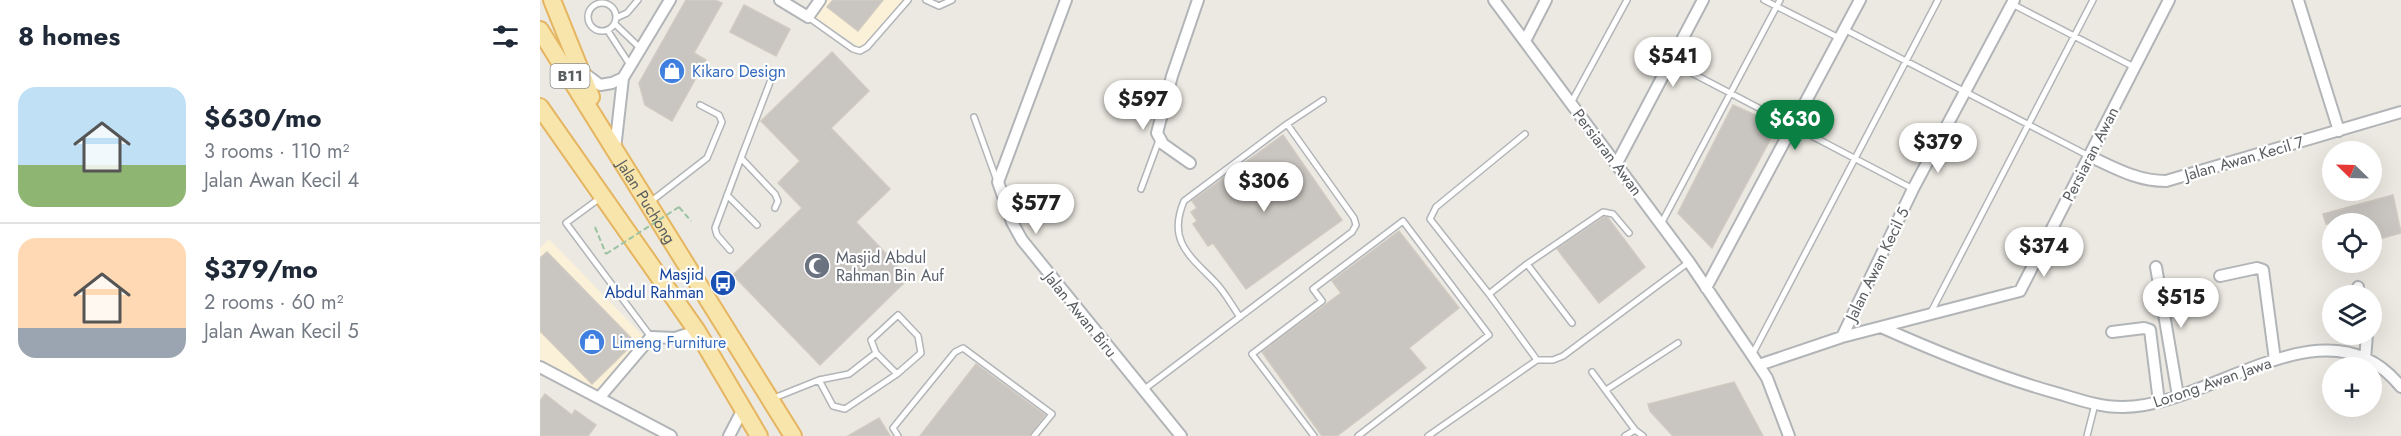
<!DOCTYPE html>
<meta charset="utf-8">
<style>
:root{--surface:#fff;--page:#f2f2f3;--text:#1f2937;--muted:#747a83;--line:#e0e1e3;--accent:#0b8043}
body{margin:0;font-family:Jost,sans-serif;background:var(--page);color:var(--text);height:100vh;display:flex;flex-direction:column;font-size:22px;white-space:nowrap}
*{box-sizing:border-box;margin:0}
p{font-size:20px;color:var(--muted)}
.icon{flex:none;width:33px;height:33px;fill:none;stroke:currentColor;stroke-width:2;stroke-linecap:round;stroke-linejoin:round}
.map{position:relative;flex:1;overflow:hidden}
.details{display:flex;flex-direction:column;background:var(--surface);width:540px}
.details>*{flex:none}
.needle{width:39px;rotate:293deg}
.tools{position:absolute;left:1782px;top:141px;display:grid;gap:12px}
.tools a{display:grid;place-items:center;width:60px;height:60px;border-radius:50%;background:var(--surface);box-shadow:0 6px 24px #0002;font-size:30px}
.price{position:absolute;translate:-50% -51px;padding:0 14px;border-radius:21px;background:#fff;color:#222;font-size:20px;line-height:39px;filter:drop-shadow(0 2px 3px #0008)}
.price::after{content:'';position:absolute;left:50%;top:36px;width:18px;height:14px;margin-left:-9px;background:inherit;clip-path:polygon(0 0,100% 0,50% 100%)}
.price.active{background:var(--accent);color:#fff}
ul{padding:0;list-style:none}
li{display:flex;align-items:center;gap:18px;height:150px;padding:0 18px}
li+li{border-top:2px solid var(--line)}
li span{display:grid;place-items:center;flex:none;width:168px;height:120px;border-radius:18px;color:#555}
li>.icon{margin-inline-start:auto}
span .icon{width:72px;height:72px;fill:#fffc;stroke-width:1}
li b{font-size:26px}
h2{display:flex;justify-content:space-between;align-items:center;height:72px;padding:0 18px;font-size:26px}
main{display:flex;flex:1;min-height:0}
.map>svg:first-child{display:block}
.commercial{fill:#fbf0d8}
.building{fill:#c9c5c0;stroke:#d0cac1;stroke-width:1.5}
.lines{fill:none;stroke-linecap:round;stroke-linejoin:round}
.service-casing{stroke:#b2b5b8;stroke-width:8}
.minor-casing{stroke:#b2b5b8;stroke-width:14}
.primary-casing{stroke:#e5b561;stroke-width:20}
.path{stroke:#9ac3a2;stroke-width:2;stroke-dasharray:6 3;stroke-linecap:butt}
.service{stroke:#fff;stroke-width:5}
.minor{stroke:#fff;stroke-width:10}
.primary{stroke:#f8e5ab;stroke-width:16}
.path-bridge{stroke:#9ac3a2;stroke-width:2;stroke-dasharray:6 3;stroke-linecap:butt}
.labels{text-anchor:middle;stroke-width:4.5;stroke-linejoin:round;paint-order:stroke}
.shield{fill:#fff;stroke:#8c8e90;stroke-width:1.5}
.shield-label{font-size:15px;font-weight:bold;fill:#5a5e61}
.shop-label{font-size:16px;fill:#366cbe;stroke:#fff;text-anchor:start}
.street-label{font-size:16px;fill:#5a5e61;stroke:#fff}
.worship-label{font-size:16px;fill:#5b616d;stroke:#fff;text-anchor:start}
.transit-label{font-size:16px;fill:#164399;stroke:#fff;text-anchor:end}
</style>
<main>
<section class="details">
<h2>8 homes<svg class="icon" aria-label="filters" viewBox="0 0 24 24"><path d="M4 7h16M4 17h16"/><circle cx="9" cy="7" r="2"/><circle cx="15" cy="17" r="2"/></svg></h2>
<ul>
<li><span style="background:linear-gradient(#bfe0f5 65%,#8fb573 0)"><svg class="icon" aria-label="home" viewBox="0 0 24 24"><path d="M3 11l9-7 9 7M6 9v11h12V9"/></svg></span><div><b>$630/mo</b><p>3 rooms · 110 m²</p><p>Jalan Awan Kecil 4</p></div></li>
<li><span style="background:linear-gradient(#ffd9b3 75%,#9aa5b1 0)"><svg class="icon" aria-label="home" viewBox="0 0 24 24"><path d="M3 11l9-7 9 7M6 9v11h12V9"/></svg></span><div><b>$379/mo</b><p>2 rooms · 60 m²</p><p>Jalan Awan Kecil 5</p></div></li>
</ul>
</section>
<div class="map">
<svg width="1861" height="436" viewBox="0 0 1861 436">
<rect width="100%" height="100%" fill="#ece9e2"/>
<!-- commercial -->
<path class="commercial" d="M287,0H364L325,44L319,47L275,17Z
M9,239L104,337L58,391L0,361V248Z"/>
<!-- building -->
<path class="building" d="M146,0H175L182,3L154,53L166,60L132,121L105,105L99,83Z
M293,0H343L318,31L287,7Z
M204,5L250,29L236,56L190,32Z
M292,52L329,91L291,128L350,189L316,222L369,278L280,365L193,275L262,208L238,183L260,161L221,121Z
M1193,105L1238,125L1172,248L1138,213Z
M743,135L802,220L706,289L673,243L668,246L653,224L657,221L651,212L657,208L652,201Z
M1853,195L1861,233L1832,241V224H1786L1783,214Z
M1064,217L1068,218L1105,267L1059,303L1017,249Z
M859,231L919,308L869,348L886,368L797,436H782L722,352L801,293L792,281Z
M7,252L95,342L52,384L0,331V258Z
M436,364L505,415L489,436H380Z
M1194,382L1223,436H1133L1110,411L1108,404Z
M5,394L32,415L35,410L56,425L48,436H0V401Z
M339,418L350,436H308Z"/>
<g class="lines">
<!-- service casing -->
<g class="service-casing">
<path id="service" d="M386,0L399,6L412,0
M1224,0L1299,38
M48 17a14 14 0 1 1 28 0a14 14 0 1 1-28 0Z
M1472,4L1594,67
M268,17L313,49L320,51L327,47L368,0
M76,18L87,13L98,0
M75,24L100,48
M1304,29L1549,156
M68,31L90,65
M1131,62L1373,189
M1031,103L1087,0
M434,117L457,181
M747,124L783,100
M201,158L232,77
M601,189L619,140
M187,195L217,225
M60,198L26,223L111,337
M109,203L167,158L182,122L179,115L160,105
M1121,224L1240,0
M190,250L177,235L175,228L201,158L235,194L238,201L235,208
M987,264L1032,323
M949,294L890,219L896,207L985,134
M1390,314L1553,0
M336,353L357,374
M1212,355L1398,0
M997,360L949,294L987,264L1063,212L1073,214L1089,233
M1052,372L1095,430L1103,436
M1066,390L1138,343
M602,391L812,232L816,225L814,218L747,124L644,201C627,241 650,256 675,282C685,292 692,306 700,317
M234,398L279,380L309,374L336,353L331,340L358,315L378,336L381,353L357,374L305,409L293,406L279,380
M358,436L353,428L415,352L423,348L512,414L494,436
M774,436L712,354L782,301L773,289L863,221L949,335L818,436
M888,436L997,360H1013L1023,356L1149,262
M1085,436L1095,430
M1547,436L1555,404"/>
</g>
<!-- minor casing -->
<g class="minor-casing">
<path id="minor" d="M240,0L268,17L280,0
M526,0L458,182L472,222L482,240L641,436
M954,0L1149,262L1212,355L1227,378L1249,436
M1758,0L1799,131
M985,41L1006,0
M44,73L60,85L72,83L83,78
M75,149L83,78L130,0
M1549,156C1575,168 1597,181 1626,181L1861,112
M650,163L623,144L617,133L632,76L658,0
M1077,163L1163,0
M1616,267L1638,396
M1680,276L1717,268L1723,270L1735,360
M1818,287L1819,296
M1166,288L1320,0
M1341,327C1399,353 1458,377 1520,394C1540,400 1560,407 1582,407C1670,408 1787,294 1861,387
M1572,332L1604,328L1610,330L1619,402
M1302,337L1373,189L1474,0
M1825,360L1827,334
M1219,365L1302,337L1480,291L1629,0
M0,367L131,436
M59,398L111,337L135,338L157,331
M189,436L203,409"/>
</g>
<!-- primary casing -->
<g class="primary-casing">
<g id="primary">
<path d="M12,0L51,97"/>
<path id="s1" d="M0,30L253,436"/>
<path d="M0,107L157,331L219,436"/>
</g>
</g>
<!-- path -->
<path class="path" d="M139,207L151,221
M55,227L66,254"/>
<!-- service -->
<use href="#service" class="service"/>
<!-- minor -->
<use href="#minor" class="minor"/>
<!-- primary -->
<use href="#primary" class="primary"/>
<!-- path-bridge -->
<path class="path-bridge" d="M66,254L139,207"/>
</g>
<!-- icons -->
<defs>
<g id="shop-disc" transform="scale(1.35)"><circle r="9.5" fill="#3f7fe0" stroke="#fff"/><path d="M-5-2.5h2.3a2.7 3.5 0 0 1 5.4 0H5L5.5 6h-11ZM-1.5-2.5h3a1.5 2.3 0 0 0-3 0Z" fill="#fff"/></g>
<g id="mosque-disc" transform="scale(1.35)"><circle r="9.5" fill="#6b7280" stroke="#fff"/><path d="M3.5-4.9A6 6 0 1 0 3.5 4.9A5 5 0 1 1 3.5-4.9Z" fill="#fff"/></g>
<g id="bus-disc" transform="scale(1.35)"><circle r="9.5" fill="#1a4fb4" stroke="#fff"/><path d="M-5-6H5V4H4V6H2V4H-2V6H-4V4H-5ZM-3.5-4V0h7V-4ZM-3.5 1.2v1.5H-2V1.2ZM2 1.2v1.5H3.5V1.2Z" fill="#fff"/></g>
</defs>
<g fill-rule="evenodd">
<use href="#shop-disc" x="132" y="71"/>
<use href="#mosque-disc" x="277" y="266"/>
<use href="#bus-disc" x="183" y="283"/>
<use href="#shop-disc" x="52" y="342"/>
</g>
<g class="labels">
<!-- shield labels -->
<rect class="shield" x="10.5" y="64" width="39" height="24" rx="4.5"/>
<g class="shield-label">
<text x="30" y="81">B11</text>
</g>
<!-- shop labels -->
<g class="shop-label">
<text x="152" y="77">Kikaro Design</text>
<text x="72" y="348">Limeng Furniture</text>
</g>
<!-- street labels -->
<g class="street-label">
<text transform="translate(1068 152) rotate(53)" y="6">Persiaran Awan</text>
<text transform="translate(1550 154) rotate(-63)" y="6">Persiaran Awan</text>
<text transform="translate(1704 158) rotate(-16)" y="6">Jalan Awan Kecil 7</text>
<text dy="6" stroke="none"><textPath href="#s1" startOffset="202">Jalan Puchong</textPath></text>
<text transform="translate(1337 264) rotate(-64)" y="6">Jalan Awan Kecil 5</text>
<text transform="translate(541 314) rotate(51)" y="6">Jalan Awan Biru</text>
<text transform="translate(1672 382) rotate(-19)" y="6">Lorong Awan Jawa</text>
</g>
<!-- worship labels -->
<g class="worship-label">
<text x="296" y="263">Masjid Abdul<tspan x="296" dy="18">Rahman Bin Auf</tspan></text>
</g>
<!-- transit labels -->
<g class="transit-label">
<text x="164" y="280">Masjid<tspan x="164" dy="18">Abdul Rahman</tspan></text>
</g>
</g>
</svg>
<div class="tools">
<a><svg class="needle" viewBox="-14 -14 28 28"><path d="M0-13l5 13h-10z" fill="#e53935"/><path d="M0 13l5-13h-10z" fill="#747a83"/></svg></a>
<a><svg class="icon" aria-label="locate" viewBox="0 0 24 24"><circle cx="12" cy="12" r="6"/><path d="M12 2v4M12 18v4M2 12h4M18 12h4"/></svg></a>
<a><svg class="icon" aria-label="layers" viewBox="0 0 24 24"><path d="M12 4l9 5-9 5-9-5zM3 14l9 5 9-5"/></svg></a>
<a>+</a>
</div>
<b class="price" style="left:1133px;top:88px">$541</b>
<b class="price" style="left:603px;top:131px">$597</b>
<b class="price active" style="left:1255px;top:151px">$630</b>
<b class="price" style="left:1398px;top:174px">$379</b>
<b class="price" style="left:724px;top:213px">$306</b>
<b class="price" style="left:496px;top:235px">$577</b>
<b class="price" style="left:1504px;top:278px">$374</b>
<b class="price" style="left:1641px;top:329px">$515</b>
</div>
</main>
